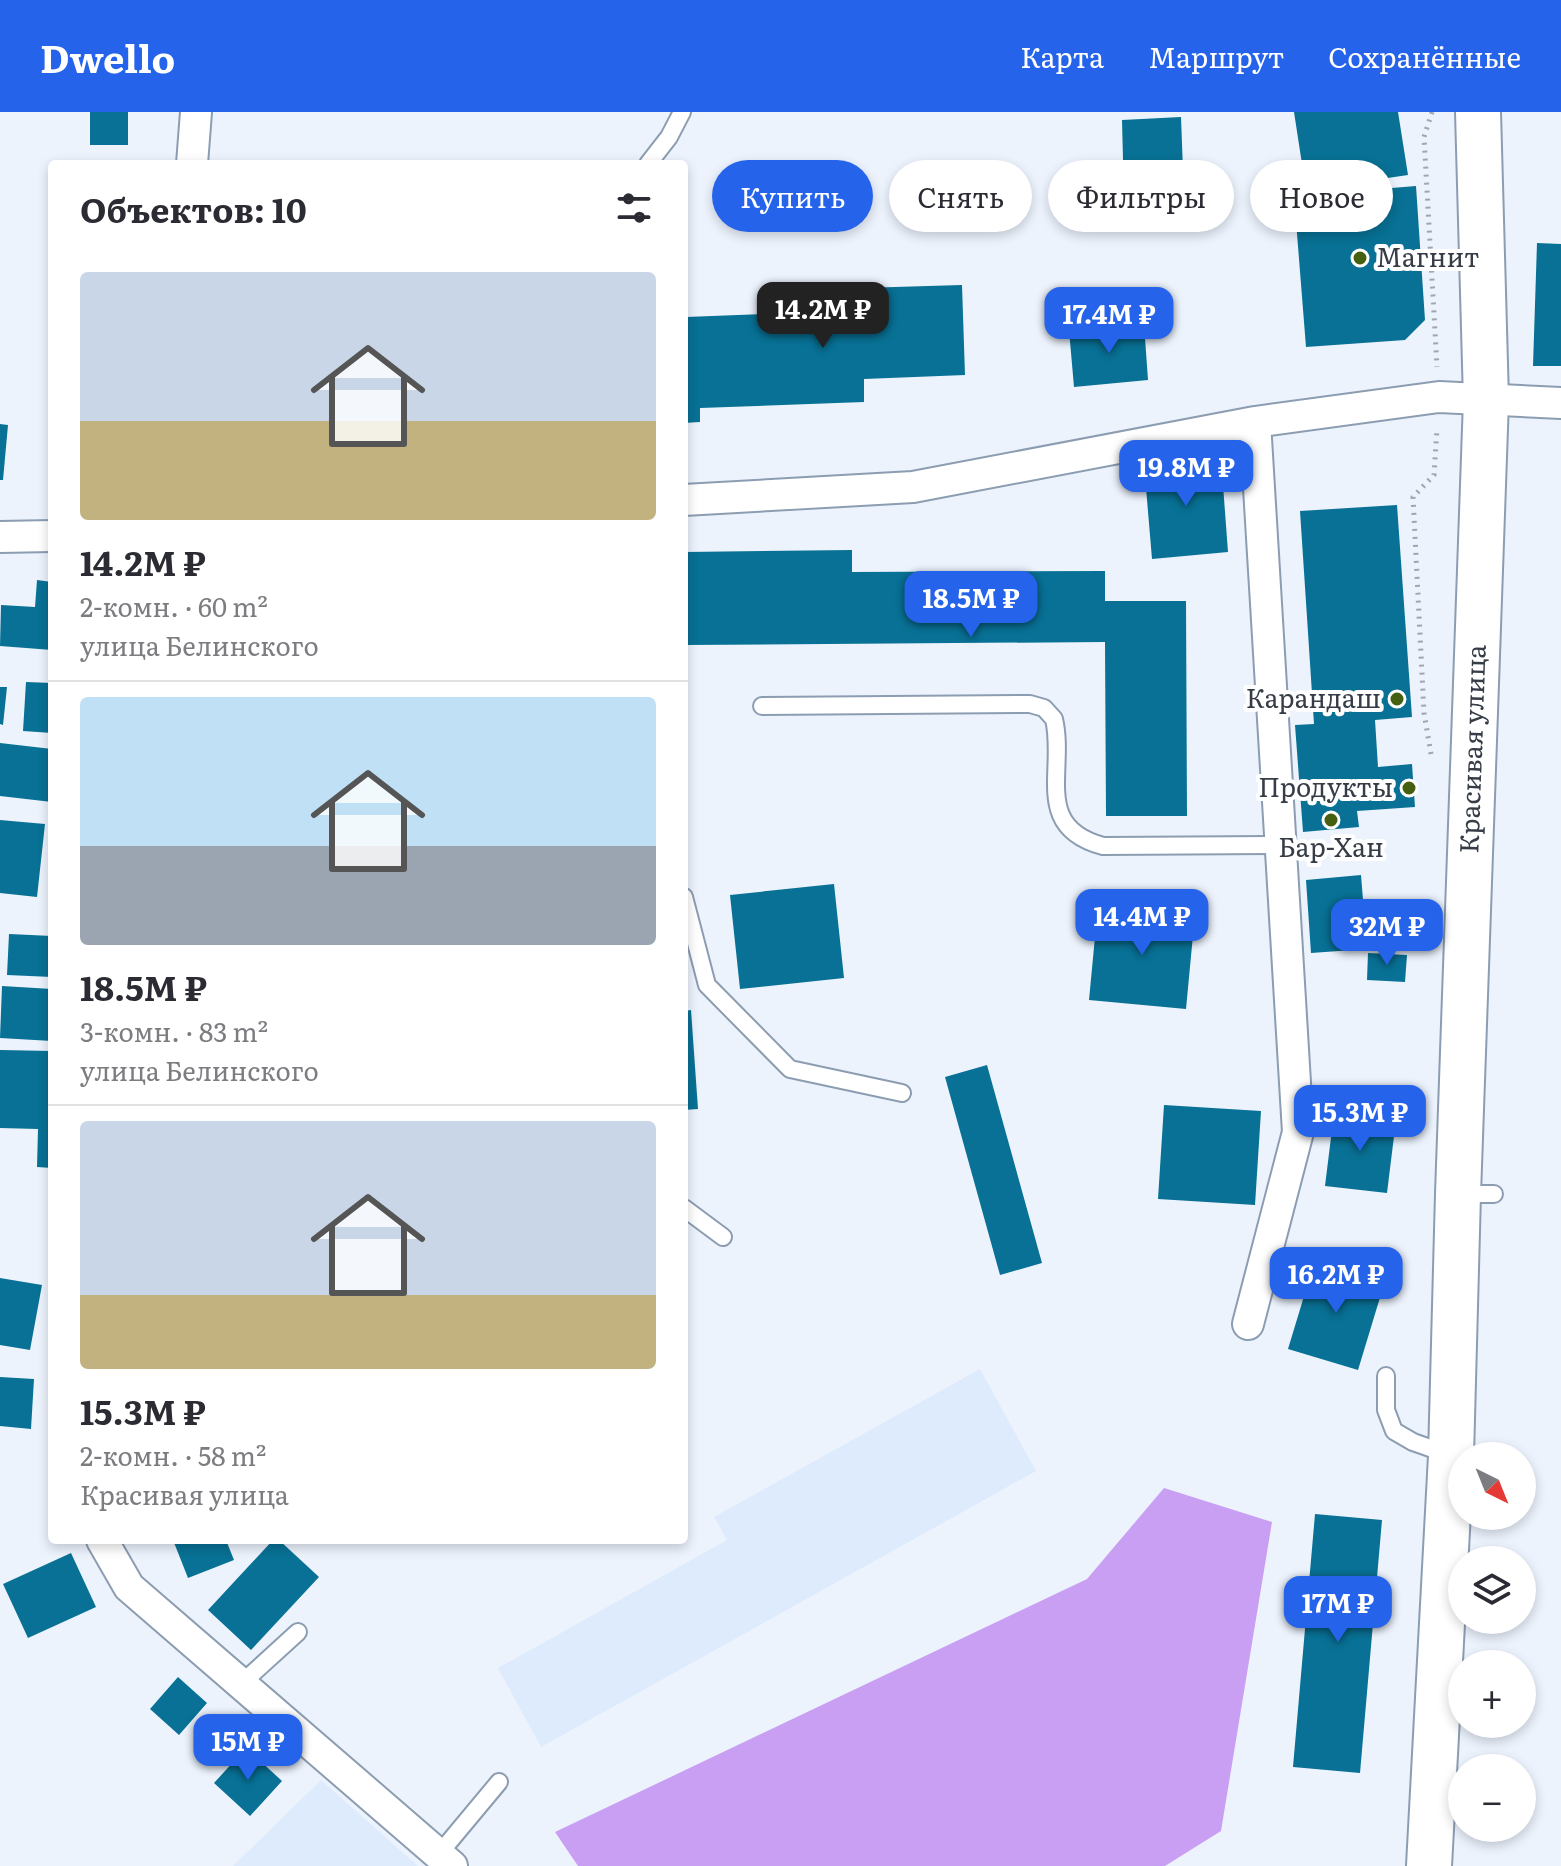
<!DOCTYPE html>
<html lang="ru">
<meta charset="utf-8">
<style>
:root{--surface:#fff;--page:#f2f2f3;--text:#2b2b33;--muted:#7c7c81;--line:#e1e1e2;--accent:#2563eb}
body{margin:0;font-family:Literata,serif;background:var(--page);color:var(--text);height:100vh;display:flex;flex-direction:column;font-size:30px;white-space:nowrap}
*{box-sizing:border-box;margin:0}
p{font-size:26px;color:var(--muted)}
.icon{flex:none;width:44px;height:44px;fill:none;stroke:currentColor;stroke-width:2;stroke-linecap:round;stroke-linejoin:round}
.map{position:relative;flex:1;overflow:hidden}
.side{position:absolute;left:48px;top:48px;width:640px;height:1384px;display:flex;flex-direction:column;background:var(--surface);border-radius:8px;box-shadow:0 4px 12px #0003}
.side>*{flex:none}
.top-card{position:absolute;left:712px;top:48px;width:728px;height:72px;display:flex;gap:16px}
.needle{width:52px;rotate:137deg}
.fabs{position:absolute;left:1448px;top:1330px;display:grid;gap:16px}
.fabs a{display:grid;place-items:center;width:88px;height:88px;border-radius:50%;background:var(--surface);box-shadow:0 4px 12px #0003;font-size:40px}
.price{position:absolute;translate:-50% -68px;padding:0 18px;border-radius:16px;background:var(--accent);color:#fff;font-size:26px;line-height:52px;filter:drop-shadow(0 2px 4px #0008)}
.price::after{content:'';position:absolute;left:50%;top:48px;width:24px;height:18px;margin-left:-12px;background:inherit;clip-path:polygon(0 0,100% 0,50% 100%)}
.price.active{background:#222;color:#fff}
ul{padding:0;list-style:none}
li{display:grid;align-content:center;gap:16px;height:424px;padding:0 32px}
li+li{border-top:2px solid var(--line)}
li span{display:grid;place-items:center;height:248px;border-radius:8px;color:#555}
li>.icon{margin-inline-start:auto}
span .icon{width:144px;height:144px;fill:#fffc;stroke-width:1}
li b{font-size:34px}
h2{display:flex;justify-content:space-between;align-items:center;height:96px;padding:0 32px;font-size:34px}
.chip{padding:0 28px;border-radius:36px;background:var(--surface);box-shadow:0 4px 12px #0003;font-size:28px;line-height:72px}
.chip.active{background:var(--accent);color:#fff}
header{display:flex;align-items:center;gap:48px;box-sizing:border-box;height:112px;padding:0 40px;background:var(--accent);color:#fff}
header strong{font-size:38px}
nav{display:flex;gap:44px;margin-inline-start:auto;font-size:28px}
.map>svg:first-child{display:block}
.built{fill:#ddebfd}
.forest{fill:#c99ff4}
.building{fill:#087195}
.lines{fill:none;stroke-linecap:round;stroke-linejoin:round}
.lane-casing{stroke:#8c9db2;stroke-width:20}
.street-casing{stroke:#8c9db2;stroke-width:34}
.secondary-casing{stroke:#8c9db2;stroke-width:48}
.path{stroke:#9fa6b0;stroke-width:5;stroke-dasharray:2 6;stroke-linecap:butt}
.lane{stroke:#fff;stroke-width:16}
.street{stroke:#fff;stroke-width:30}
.secondary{stroke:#fff;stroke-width:44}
.poi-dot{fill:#456011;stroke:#fff;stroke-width:3}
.labels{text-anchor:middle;stroke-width:8;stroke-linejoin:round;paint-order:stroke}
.poi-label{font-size:26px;fill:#363d47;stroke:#fff;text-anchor:end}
.street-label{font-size:26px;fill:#363d47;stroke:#fff}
</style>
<header>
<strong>Dwello</strong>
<nav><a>Карта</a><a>Маршрут</a><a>Сохранённые</a></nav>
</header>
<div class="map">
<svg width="1561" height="1754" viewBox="0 0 1561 1754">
<rect width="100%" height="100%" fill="#ecf3fd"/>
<!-- built -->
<path class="built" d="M980,1257L1036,1359L541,1635L498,1556L727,1428L714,1405Z
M321,1668L418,1754H233Z"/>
<!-- forest -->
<path class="forest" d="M1164,1376L1272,1410L1221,1719L1165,1754H578L555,1720L1087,1467Z"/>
<!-- building -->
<path class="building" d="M90,0H128V33H90Z
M1294,0H1398L1408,63L1306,78Z
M1181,5L1184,85L1124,87L1122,8Z
M1416,74L1425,208L1405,228L1306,235L1294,84Z
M1537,131L1561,132V254H1533Z
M962,173L965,263L864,267V290L700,296V310L684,311L686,205L862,198L861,176Z
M1144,212L1148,268L1074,275L1069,218Z
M0,312L8,313L3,368H0Z
M1221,346L1228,440L1152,447L1144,352Z
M1397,393L1412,605L1375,608L1378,655L1412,652L1415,695L1357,699L1359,715L1303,720L1295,613L1314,612L1300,399Z
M852,438V460L1105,459V489H1186L1187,704H1106L1105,530L684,533V440Z
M37,468L52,470V538L0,534L1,493L35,495Z
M26,570L52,571V621L23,619Z
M0,575H7L3,613L0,612Z
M0,631L52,637V690L0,684Z
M0,708L45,712L37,785L0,781Z
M1361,763L1367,837L1311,841L1306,768Z
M834,772L844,866L740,877L730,783Z
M1098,793L1195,802L1186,897L1089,888Z
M9,822L52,824V865L7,863Z
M1368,841L1407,843L1405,870L1367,868Z
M2,874L52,877V929L0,926Z
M691,898L698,997L684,998V899Z
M0,938L52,939V1056L37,1055L38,1017L0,1016Z
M987,953L1042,1151L1000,1163L945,965Z
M1164,993L1261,999L1255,1093L1158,1087Z
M1334,1001L1396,1008L1387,1081L1325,1074Z
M1315,1148L1385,1169L1358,1258L1288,1237Z
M0,1166L42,1173L30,1238L0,1233Z
M0,1265L34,1267L31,1317L0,1314Z
M1315,1402L1382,1408L1360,1661L1293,1655Z
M173,1428H226L234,1448L188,1466Z
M273,1428H279L319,1465L251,1538L208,1498Z
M71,1441L96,1495L28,1526L3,1472Z
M178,1565L207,1591L179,1623L150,1597Z
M246,1636L282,1669L250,1704L214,1671Z"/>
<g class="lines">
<!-- lane casing -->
<g class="lane-casing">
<path id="lane" d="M648,52L669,25L682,0
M762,594L1030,592L1044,596L1054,607C1066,658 1032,715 1103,734L1281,733
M684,785L707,873L790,957L902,981
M1459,1082H1494
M684,1096L723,1125
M1386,1264V1298L1394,1319L1413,1330L1450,1343
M242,1571L298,1520
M439,1742L499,1670"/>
</g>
<!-- street casing -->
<g class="street-casing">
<path id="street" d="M192,52L196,0
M684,388L913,375L1255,310L1439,285L1561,291
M0,425L52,424
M1248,1212L1298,1020L1255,310
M102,1428L129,1475L452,1754"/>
</g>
<!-- secondary casing -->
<g class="secondary-casing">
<path id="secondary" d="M1429,1754L1451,1344L1458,1082L1486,288L1478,0"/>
</g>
<!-- path -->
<path class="path" d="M1432,0L1424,25L1437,255
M1431,642L1424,601L1413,385L1434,363L1437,317"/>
<!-- lane -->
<use href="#lane" class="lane"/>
<!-- street -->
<use href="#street" class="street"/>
<!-- secondary -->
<use href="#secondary" class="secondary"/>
</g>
<!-- markers -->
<g class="poi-dot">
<circle cx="1360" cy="146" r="8"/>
<circle cx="1397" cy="587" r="8"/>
<circle cx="1409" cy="676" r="8"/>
<circle cx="1331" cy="708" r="8"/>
</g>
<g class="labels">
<!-- poi labels -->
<g class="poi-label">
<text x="1376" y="155" text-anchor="start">Магнит</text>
<text x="1381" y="596">Карандаш</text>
<text x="1393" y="685">Продукты</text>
<text x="1331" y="745" text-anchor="middle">Бар-Хан</text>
</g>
<!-- street labels -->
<g class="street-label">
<text transform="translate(1473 637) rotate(-88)" y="9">Красивая улица</text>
</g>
</g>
</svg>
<div class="fabs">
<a><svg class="needle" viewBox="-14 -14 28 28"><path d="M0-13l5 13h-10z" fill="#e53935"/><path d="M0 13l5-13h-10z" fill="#7c7c81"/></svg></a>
<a><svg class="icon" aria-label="layers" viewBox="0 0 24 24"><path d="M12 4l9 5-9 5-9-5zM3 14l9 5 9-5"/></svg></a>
<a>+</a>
<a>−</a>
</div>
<b class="price active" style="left:823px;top:238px">14.2M ₽</b>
<b class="price" style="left:1109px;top:243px">17.4M ₽</b>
<b class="price" style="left:1186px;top:396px">19.8M ₽</b>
<b class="price" style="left:971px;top:527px">18.5M ₽</b>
<b class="price" style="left:1142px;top:845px">14.4M ₽</b>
<b class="price" style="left:1387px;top:855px">32M ₽</b>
<b class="price" style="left:1360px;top:1041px">15.3M ₽</b>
<b class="price" style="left:1336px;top:1203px">16.2M ₽</b>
<b class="price" style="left:1338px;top:1532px">17M ₽</b>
<b class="price" style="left:248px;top:1670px">15M ₽</b>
<div class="top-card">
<a class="chip active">Купить</a>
<a class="chip">Снять</a>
<a class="chip">Фильтры</a>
<a class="chip">Новое</a>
</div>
<section class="side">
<h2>Объектов: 10<svg class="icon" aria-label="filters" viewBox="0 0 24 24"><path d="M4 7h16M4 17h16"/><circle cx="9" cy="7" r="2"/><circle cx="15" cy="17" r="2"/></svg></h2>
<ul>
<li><span style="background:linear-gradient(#c9d6e8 60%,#c2b280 0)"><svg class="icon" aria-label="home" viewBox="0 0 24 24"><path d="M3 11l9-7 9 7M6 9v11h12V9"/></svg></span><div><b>14.2M ₽</b><p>2-комн. · 60 m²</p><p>улица Белинского</p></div></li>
<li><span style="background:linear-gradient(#bfe0f5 60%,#9aa5b1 0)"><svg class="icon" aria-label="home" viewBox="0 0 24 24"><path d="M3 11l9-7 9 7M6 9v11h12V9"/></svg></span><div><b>18.5M ₽</b><p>3-комн. · 83 m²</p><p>улица Белинского</p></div></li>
<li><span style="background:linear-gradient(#c9d6e8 70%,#c2b280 0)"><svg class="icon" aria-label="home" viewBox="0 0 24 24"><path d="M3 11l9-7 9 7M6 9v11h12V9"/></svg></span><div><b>15.3M ₽</b><p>2-комн. · 58 m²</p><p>Красивая улица</p></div></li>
</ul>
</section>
</div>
